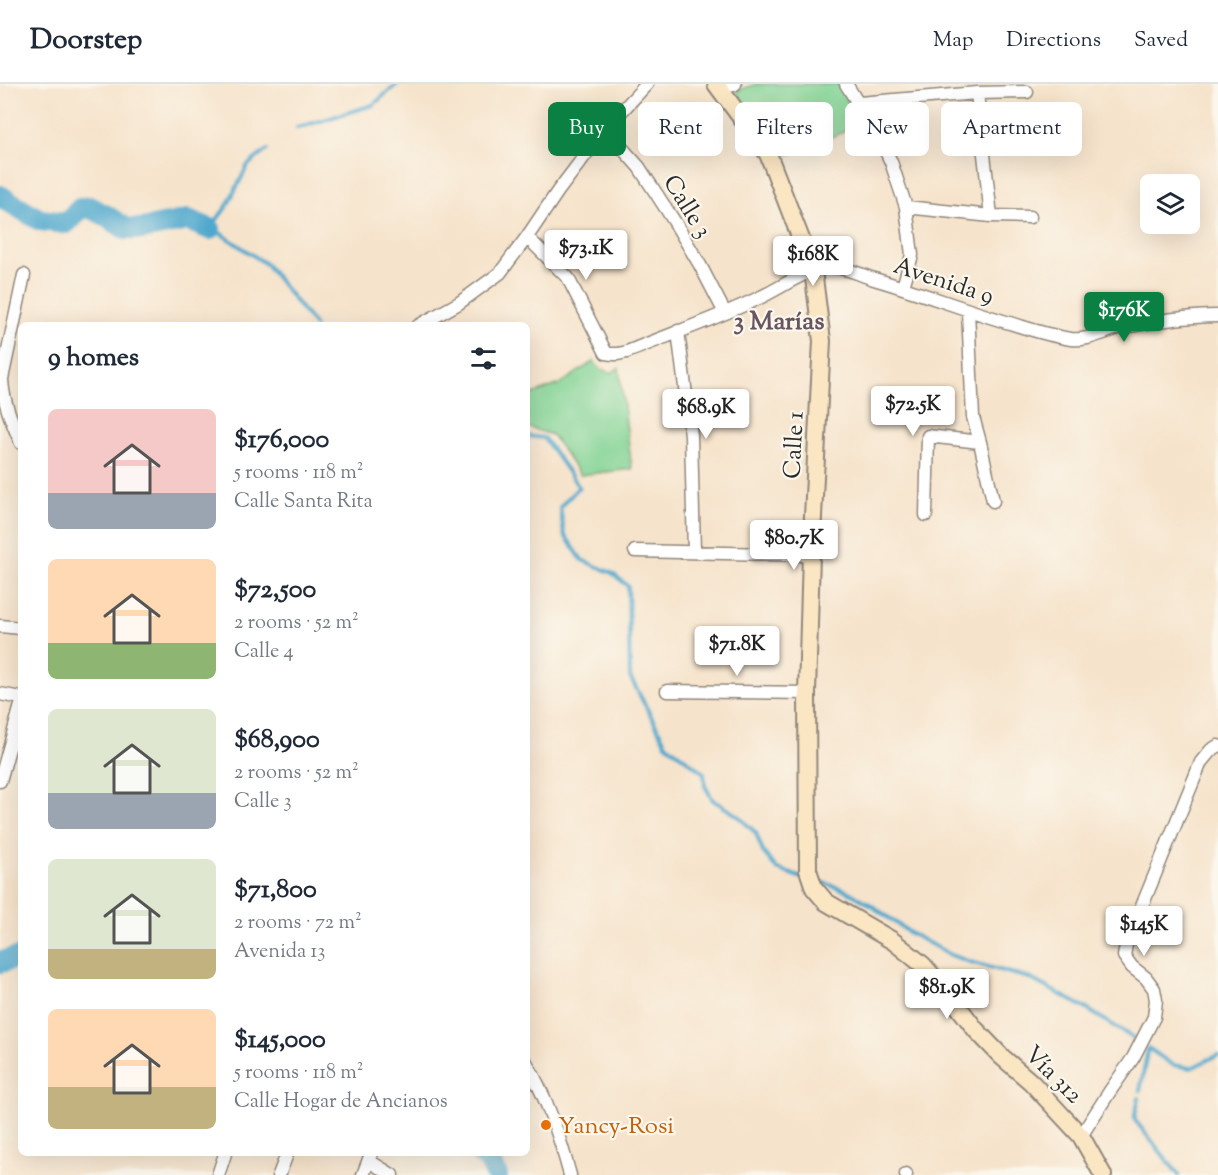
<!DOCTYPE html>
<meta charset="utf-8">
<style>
:root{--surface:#fff;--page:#f6f6f7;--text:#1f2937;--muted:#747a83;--line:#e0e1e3;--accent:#0b8043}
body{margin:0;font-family:"Sorts Mill Goudy",serif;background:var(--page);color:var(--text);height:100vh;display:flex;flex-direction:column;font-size:22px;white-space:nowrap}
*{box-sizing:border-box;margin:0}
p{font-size:20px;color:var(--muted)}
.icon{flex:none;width:33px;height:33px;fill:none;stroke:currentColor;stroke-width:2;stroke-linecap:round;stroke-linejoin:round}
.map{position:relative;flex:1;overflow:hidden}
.sheet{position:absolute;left:18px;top:238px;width:512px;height:834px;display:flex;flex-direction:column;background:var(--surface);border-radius:9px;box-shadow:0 6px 24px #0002}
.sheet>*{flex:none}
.guide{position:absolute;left:548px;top:18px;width:570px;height:54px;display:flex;gap:12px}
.tools{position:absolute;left:1140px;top:90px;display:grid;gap:12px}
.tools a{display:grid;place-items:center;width:60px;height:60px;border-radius:9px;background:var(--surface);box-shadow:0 6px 24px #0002;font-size:30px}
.price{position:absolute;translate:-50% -51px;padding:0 14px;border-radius:6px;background:#fff;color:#222;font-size:20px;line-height:39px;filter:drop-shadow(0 2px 3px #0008)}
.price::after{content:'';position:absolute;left:50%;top:36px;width:18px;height:14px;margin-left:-9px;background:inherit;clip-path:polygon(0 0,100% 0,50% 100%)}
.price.current{background:var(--accent);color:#fff}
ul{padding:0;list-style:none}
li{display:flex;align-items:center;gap:18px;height:150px;padding:0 30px}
li span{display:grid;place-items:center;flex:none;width:168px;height:120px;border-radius:9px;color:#555}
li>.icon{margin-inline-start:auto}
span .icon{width:72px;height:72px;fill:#fffc;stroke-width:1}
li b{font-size:26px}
h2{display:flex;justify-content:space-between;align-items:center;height:72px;padding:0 30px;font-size:26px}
.tag{padding:0 21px;border-radius:9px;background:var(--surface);box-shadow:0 6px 24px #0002;font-size:21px;line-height:54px}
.tag.current{background:var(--accent);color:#fff}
header{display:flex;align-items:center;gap:36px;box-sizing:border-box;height:84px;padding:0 30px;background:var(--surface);border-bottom:2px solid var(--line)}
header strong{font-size:28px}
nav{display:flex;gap:33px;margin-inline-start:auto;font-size:21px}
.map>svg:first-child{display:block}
.park{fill:#82d394;stroke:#567f60;stroke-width:1.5}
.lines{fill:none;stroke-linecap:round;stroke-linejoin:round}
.stream{stroke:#50a8cd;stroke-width:4}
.river{stroke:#50a8cd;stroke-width:22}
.street-casing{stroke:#90877b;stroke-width:15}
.secondary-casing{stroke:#90877b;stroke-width:20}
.street{stroke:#fff;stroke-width:12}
.secondary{stroke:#fbe6c4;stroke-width:16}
.food-dot{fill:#e8710a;stroke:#fbf7ec;stroke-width:2}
.labels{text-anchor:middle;stroke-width:4.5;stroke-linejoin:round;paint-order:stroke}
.street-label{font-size:24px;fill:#2b2b2b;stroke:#fbf7ec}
.food-label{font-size:24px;fill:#c56008;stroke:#fbf7ec;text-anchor:start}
.neighbourhood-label{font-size:26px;font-weight:bold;fill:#695561;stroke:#fbf7ec}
</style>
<header>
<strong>Doorstep</strong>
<nav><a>Map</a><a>Directions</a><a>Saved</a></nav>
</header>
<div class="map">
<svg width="1218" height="1091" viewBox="0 0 1218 1091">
<rect width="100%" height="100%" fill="#fbf7ec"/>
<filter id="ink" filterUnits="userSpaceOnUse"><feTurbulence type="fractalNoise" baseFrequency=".0167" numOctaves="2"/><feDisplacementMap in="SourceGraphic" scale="12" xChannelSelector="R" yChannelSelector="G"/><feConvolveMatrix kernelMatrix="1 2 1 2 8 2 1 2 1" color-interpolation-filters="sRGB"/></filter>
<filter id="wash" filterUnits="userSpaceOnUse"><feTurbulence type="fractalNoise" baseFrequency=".008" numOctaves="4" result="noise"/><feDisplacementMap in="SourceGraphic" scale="24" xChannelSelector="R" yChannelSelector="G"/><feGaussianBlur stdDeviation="1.35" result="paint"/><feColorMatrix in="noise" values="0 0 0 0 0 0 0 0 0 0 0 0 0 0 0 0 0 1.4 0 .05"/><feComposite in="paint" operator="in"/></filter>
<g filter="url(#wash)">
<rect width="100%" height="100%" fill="#f6e3cb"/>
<!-- park -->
<path class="park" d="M756,0H839L863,40L780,74L736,7Z
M594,277L599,284L611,289L619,284L632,385L580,391L552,351L527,343V312L560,300Z"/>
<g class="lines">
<!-- stream -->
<path class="stream" d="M297,44L373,21L397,0
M267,66L248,81L227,122L210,145L220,149L266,180L315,242
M526,352L544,354L579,403L560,423L564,450L582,476L612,489L628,502L630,593L666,660L704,689L705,702L713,716L737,731L756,749L763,768L777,785L802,794
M824,799L845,806L868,819L910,849L951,871L970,878L1029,894L1082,922L1135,955
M1140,1007L1148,964L1173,981L1191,984L1218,971
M1139,1014L1134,1035L1179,1091"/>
<!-- river -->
<path class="river" d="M0,112L40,136L66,139L80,125L89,123L105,131L126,145H142L188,136L210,145
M0,878L21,873
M481,1070L489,1077L497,1091"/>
</g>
</g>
<g filter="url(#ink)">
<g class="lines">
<!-- street casing -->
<g class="street-casing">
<path id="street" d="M846,0L879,53L891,78L906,123L912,171L903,203
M720,5L735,0
M977,9L991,132
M859,19L977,9L1027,8
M605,45L639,83L674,137L700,181L725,229
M906,123L991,132L1030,133
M527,153L568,194L606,269C614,271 619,270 627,268C671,250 718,234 761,213C778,205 805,187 822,183C838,180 856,189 871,194C919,208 965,226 1013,240C1032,246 1051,252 1071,255C1088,257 1103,248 1119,244C1151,238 1185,232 1218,232
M968,227L973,333L980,358L993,417
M418,242L459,219L500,189L527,153L558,107L605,45L647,0
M678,247L691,351L694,468
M21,359C12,338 3,318 2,295L24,191
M926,431L928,352L980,358
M635,467L811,471
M0,542L21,544
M667,607L807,609
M0,610L21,614
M0,697L21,621
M526,978C547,1014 559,1051 570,1091
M1081,1052L1110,1007L1133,974L1154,933L1156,916L1154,905L1146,894L1132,883L1124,872L1126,861L1201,678L1211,666L1218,662
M369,1077L392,1091
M218,1091L225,1070
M279,1091L287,1070
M363,1091L371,1070
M906,1091V1090"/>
</g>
<!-- secondary casing -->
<g class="secondary-casing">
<path id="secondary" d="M716,0L768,70L813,186L822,257L811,471L807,609L808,786L814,804L826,818L893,857L923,881L951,913L976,946L1002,973L1031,998L1081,1052L1103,1091"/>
</g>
<!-- street -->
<use href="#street" class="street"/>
<!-- secondary -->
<use href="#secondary" class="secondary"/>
</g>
</g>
<!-- markers -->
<circle class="food-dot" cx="546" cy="1041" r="6"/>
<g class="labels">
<!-- street labels -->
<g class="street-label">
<text transform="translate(688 122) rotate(58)" y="8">Calle 3</text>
<text transform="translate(944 196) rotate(18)" y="8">Avenida 9</text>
<text transform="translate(793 361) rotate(-87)" y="8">Calle 1</text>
<text transform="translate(1054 990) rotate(45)" y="8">Vía 312</text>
</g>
<!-- food labels -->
<g class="food-label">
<text x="558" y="1049">Yancy-Rosi</text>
</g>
<!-- neighbourhood labels -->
<g class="neighbourhood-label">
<text x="779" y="245">3 Marías</text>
</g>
</g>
</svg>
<div class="tools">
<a><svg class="icon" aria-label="layers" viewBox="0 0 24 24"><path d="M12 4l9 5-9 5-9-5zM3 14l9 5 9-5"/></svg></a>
</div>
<b class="price" style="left:586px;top:197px">$73.1K</b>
<b class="price" style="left:813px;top:203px">$168K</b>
<b class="price current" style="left:1124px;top:259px">$176K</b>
<b class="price" style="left:913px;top:353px">$72.5K</b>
<b class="price" style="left:706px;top:356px">$68.9K</b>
<b class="price" style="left:794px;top:487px">$80.7K</b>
<b class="price" style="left:737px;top:593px">$71.8K</b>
<b class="price" style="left:1144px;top:873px">$145K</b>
<b class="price" style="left:947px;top:936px">$81.9K</b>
<div class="guide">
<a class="tag current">Buy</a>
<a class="tag">Rent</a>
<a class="tag">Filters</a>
<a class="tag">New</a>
<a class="tag">Apartment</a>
</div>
<section class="sheet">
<h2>9 homes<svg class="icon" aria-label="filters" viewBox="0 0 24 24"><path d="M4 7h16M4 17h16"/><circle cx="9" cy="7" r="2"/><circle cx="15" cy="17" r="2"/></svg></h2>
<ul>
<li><span style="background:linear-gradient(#f6c9c9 70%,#9aa5b1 0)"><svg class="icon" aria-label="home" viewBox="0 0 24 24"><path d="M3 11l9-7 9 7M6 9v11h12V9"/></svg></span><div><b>$176,000</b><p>5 rooms · 118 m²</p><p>Calle Santa Rita</p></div></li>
<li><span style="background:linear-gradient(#ffd9b3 70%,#8fb573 0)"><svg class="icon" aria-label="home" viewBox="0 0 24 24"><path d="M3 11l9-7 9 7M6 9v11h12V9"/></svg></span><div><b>$72,500</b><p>2 rooms · 52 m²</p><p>Calle 4</p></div></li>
<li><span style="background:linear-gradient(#dfe7d0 70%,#9aa5b1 0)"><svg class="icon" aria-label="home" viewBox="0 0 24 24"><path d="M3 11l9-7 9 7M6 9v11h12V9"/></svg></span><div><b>$68,900</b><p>2 rooms · 52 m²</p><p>Calle 3</p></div></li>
<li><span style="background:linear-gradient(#dfe7d0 75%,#c2b280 0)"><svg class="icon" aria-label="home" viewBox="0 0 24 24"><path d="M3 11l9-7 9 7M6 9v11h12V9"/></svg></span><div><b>$71,800</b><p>2 rooms · 72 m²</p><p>Avenida 13</p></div></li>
<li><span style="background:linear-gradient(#ffd9b3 65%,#c2b280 0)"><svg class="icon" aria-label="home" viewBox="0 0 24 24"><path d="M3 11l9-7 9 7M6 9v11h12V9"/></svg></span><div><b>$145,000</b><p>5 rooms · 118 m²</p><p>Calle Hogar de Ancianos</p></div></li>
</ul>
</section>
</div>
